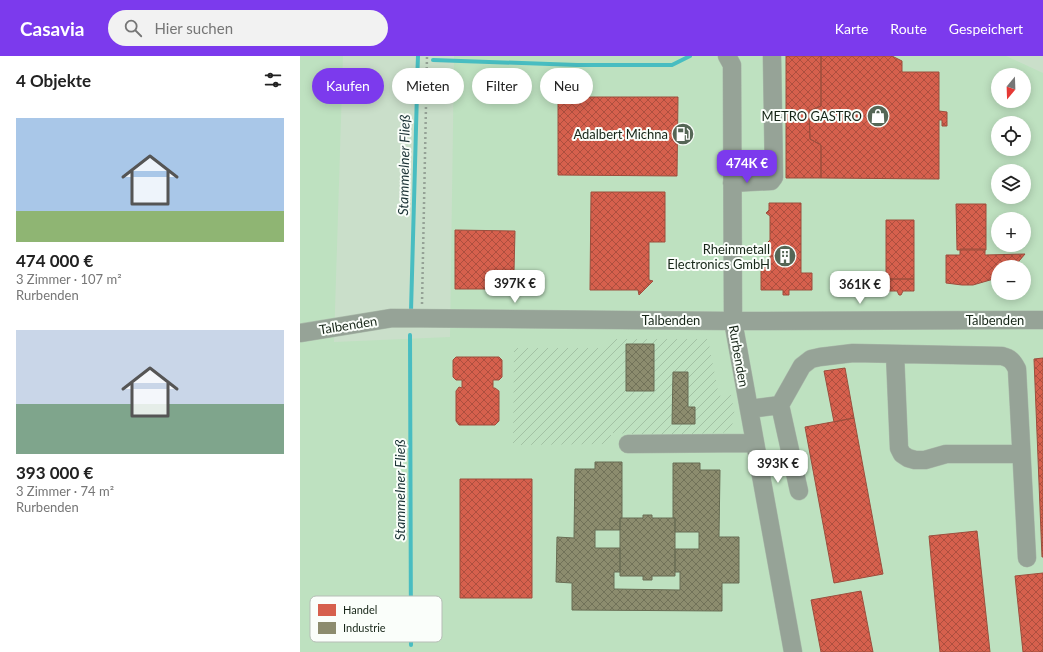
<!DOCTYPE html>
<html lang="de">
<meta charset="utf-8">
<style>
:root{--surface:#fff;--page:#f2f2f2;--text:#222;--muted:#767676;--accent:#7c3aed}
body{margin:0;font-family:Lato,sans-serif;background:var(--page);color:var(--text);height:100vh;display:flex;flex-direction:column;font-size:15px;white-space:nowrap}
*{box-sizing:border-box;margin:0}
p{font-size:13px;color:var(--muted)}
.icon{flex:none;width:22px;height:22px;fill:none;stroke:currentColor;stroke-width:2;stroke-linecap:round;stroke-linejoin:round}
.map{position:relative;flex:1;overflow:hidden}
.sheet{display:flex;flex-direction:column;background:var(--surface);width:300px}
.sheet>*{flex:none}
.guide{position:absolute;left:12px;top:12px;width:380px;height:36px;display:flex;gap:8px}
.needle{width:26px;rotate:199deg}
.controls{position:absolute;left:691px;top:12px;display:grid;gap:8px}
.controls a{display:grid;place-items:center;width:40px;height:40px;border-radius:50%;background:var(--surface);box-shadow:0 2px 10px #0003;font-size:20px}
.price{position:absolute;translate:-50% -34px;padding:0 9px;border-radius:8px;background:#fff;color:#222;font-size:13px;line-height:26px;filter:drop-shadow(0 1px 2px #0008)}
.price::after{content:'';position:absolute;left:50%;top:24px;width:12px;height:9px;margin-left:-6px;background:inherit;clip-path:polygon(0 0,100% 0,50% 100%)}
.price.on{background:var(--accent);color:#fff}
ul{padding:0;list-style:none}
li{display:grid;align-content:center;gap:8px;height:212px;padding:0 16px}
li span{display:grid;place-items:center;height:124px;border-radius:0px;color:#555}
li>.icon{margin-inline-start:auto}
span .icon{width:72px;height:72px;fill:#fffc;stroke-width:1}
li b{font-size:17px}
h2{display:flex;justify-content:space-between;align-items:center;height:48px;padding:0 16px;font-size:17px}
.pill{padding:0 14px;border-radius:18px;background:var(--surface);box-shadow:0 2px 10px #0003;font-size:14px;line-height:36px}
.pill.on{background:var(--accent);color:#fff}
header{display:flex;align-items:center;gap:24px;box-sizing:border-box;height:56px;padding:0 20px;background:var(--accent);color:#fff}
header strong{font-size:19px}
nav{display:flex;gap:22px;margin-inline-start:auto;font-size:14px}
.search{width:280px;height:36px;background:var(--page);display:flex;align-items:center;gap:10px;box-sizing:border-box;padding:0 14px;border-radius:22px;color:var(--muted);font-size:15px}
main{display:flex;flex:1;min-height:0}
.map>svg:first-child{display:block}
.built{fill:#bee1c0;fill-rule:evenodd}
.industrial{fill:url(#industrial-furrows)}
.shops{fill:url(#shops-cross-hatch);stroke:#9c4e3d}
.industry{fill:url(#industry-cross-hatch);stroke:#696d54}
.lines{fill:none;stroke-linecap:round;stroke-linejoin:round}
.stream{stroke:#48bdc1;stroke-width:4}
.minor-casing{stroke:#abbcab;stroke-width:19}
.path{stroke:#95a296;stroke-width:2.5;stroke-dasharray:2 3;stroke-linecap:butt}
.minor{stroke:#96a397;stroke-width:18}
.labels{text-anchor:middle;stroke-width:4;stroke-linejoin:round;paint-order:stroke}
.poi-label{font-size:13px;fill:#162517;stroke:#fafefa;text-anchor:end}
.street-label{font-size:13px;fill:#162517;stroke:#fafefa}
.water-label{font-size:14px;font-style:italic;fill:#1c3336;stroke:#fafefa}
.key{fill:#fafefa;stroke:#b6bdb6;stroke-width:1}
.key-label{font-size:11px;fill:#162517}
</style>
<header>
<strong>Casavia</strong>
<div class="search"><svg class="icon" aria-label="search" viewBox="0 0 24 24"><circle cx="10" cy="10" r="6"/><path d="M15 15l6 6"/></svg>Hier suchen</div>
<nav><a>Karte</a><a>Route</a><a>Gespeichert</a></nav>
</header>
<main>
<section class="sheet">
<h2>4 Objekte<svg class="icon" aria-label="filters" viewBox="0 0 24 24"><path d="M4 7h16M4 17h16"/><circle cx="9" cy="7" r="2"/><circle cx="15" cy="17" r="2"/></svg></h2>
<ul>
<li><span style="background:linear-gradient(#a9c7e8 75%,#8fb573 0)"><svg class="icon" aria-label="home" viewBox="0 0 24 24"><path d="M3 11l9-7 9 7M6 9v11h12V9"/></svg></span><div><b>474 000 €</b><p>3 Zimmer · 107 m²</p><p>Rurbenden</p></div></li>
<li><span style="background:linear-gradient(#c9d6e8 60%,#7fa58c 0)"><svg class="icon" aria-label="home" viewBox="0 0 24 24"><path d="M3 11l9-7 9 7M6 9v11h12V9"/></svg></span><div><b>393 000 €</b><p>3 Zimmer · 74 m²</p><p>Rurbenden</p></div></li>
</ul>
</section>
<div class="map">
<svg width="743" height="596" viewBox="0 0 743 596">
<defs>
<pattern id="industrial-furrows" width="10" height="10" patternUnits="userSpaceOnUse"><rect width="10" height="10" fill="#bee1c0"/><path d="M-1 1l2-2M0 10L10 0M9 11l2-2" fill="none" stroke="#a3c1a4"/></pattern>
<pattern id="shops-cross-hatch" width="8" height="8" patternUnits="userSpaceOnUse"><rect width="8" height="8" fill="#d6604d"/><path d="M0 0l8 8M0 8l8-8" fill="none" stroke="#ad4f3f"/></pattern>
<pattern id="industry-cross-hatch" width="8" height="8" patternUnits="userSpaceOnUse"><rect width="8" height="8" fill="#8c8c6e"/><path d="M0 0l8 8M0 8l8-8" fill="none" stroke="#717259"/></pattern>
</defs>
<rect width="100%" height="100%" fill="#cadfca"/>
<!-- built -->
<path class="built" d="M0,0H43L34,286L150,281L154,0H706L743,17V596H0ZM698,19H724V45H698ZM698,67H724V93H698ZM698,115H724V141H698ZM698,163H724V189H698ZM698,211H724V237H698Z"/>
<!-- industrial -->
<path class="industrial" d="M313,283H408L419,340L431,338L435,360L432,369L423,377L357,379L311,377V388L213,389L214,292H306Z"/>
<!-- shops -->
<path class="shops" d="M486,0H521V50L509,55L510,83L521,89V122H486Z
M521,0H592L602,5V16H639V55L647,56V70H642V64H639V123L521,122V89L510,83L509,55L521,50Z
M258,41H378L377,120L258,119Z
M291,136H365V186H349V224L353,225L339,239L338,234H290Z
M469,147H501V217H512V234H489V239H483V234H461V211H470V190L467,187L470,184V160L466,157L469,154Z
M656,148H686V194H657Z
M586,164H614V223H586Z
M155,174L215,175L214,215L205,214V226L197,233H155Z
M660,193H685V199L725,198L714,211H698L697,222L673,229H662L646,227V199H660Z
M586,223H614V235H603L601,239H599L597,235H586Z
M156,301H199L202,304V321L199,324H193V332H195L199,335V365L195,369H159L156,365V335L159,331L162,332V324H156L153,321V304Z
M743,302V501H742L734,303Z
M545,312L554,362L534,366L524,315Z
M554,362L583,518L534,527L505,371Z
M160,423H232V542H160Z
M677,475L690,596H640L629,480Z
M743,517V596H723L715,520Z
M561,535L573,596H521L511,544Z"/>
<!-- industry -->
<path class="industry" d="M326,288H354V335H326Z
M373,316H388V351H395V368H372Z
M295,406H322V462H320V474H295V492H320V516H314V533L380,534V516H375V493H399V476H375V462H373V407H400V414H420L419,481H439V527H422V555L272,554V527L256,526L257,481L274,482L275,413H295Z
M343,459H352V462H375V520H352V524H343V520H320V462H343Z"/>
<g class="lines">
<!-- stream -->
<path class="stream" d="M133,4L277,9H372L390,0
M117,27L118,0
M111,255L117,36
M110,279L111,589"/>
<!-- minor casing -->
<g class="minor-casing">
<path id="minor" d="M427,0L432,9L433,265L493,596
M432,127L471,125L474,121L472,0
M0,277L92,262L433,265L743,264
M595,298L599,392L602,398L608,402L615,404H625L646,398H721
M449,353L480,349
M328,388L455,387
M499,435L480,349L502,310L511,303L520,301L553,297L702,300C710,302 713,305 717,313L727,502"/>
</g>
<!-- path -->
<path class="path" d="M122,248L127,0"/>
<!-- minor -->
<use href="#minor" class="minor"/>
</g>
<!-- icons -->
<defs>
<g id="shop-disc" transform="scale(1.15)"><circle r="9.5" fill="#556656" stroke="#fafefa"/><path d="M-5-2.5h2.3a2.7 3.5 0 0 1 5.4 0H5L5.5 6h-11ZM-1.5-2.5h3a1.5 2.3 0 0 0-3 0Z" fill="#fff"/></g>
<g id="fuel-disc" transform="scale(1.15)"><circle r="9.5" fill="#556656" stroke="#fafefa"/><path d="M-5.5-6h7V0h2V4h1.3V-2.5L3-4.5l.8-.8L6-3V5H2.5V1h-1V6h-7ZM-4.2-4.7v3.2H.2V-4.7Z" fill="#fff"/></g>
<g id="building-disc" transform="scale(1.15)"><circle r="9.5" fill="#556656" stroke="#fafefa"/><path d="M-4-6H4V6H1V3H-1V6H-4ZM-2.5-4.3h1.7v1.8h-1.7ZM.8-4.3h1.7v1.8H.8ZM-2.5-1h1.7V.8h-1.7ZM.8-1h1.7V.8H.8Z" fill="#fff"/></g>
</defs>
<g fill-rule="evenodd">
<use href="#shop-disc" x="578" y="60"/>
<use href="#fuel-disc" x="383" y="78"/>
<use href="#building-disc" x="485" y="200"/>
</g>
<g class="labels">
<!-- poi labels -->
<g class="poi-label">
<text x="562" y="65">METRO GASTRO</text>
<text x="368" y="83">Adalbert Michna</text>
<text x="470" y="198">Rheinmetall<tspan x="470" dy="15">Electronics GmbH</tspan></text>
</g>
<!-- street labels -->
<g class="street-label">
<text x="371" y="269">Talbenden</text>
<text x="695" y="269">Talbenden</text>
<text transform="translate(48 269) rotate(-9)" y="5">Talbenden</text>
<text transform="translate(439 300) rotate(80)" y="5">Rurbenden</text>
</g>
<!-- water labels -->
<g class="water-label">
<text transform="translate(104 109) rotate(-89)" y="5">Stammelner Fließ</text>
<text transform="translate(100 434) rotate(-90)" y="5">Stammelner Fließ</text>
</g>
</g>
<!-- legend -->
<rect x="10" y="540" width="132" height="46" rx="6" class="key"/>
<rect x="18" y="548" width="18" height="12" fill="#d6604d"/>
<rect x="18" y="566" width="18" height="12" fill="#8c8c6e"/>
<g class="key-label">
<text x="43" y="558">Handel</text>
<text x="43" y="576">Industrie</text>
</g>
</svg>
<div class="controls">
<a><svg class="needle" viewBox="-14 -14 28 28"><path d="M0-13l5 13h-10z" fill="#e53935"/><path d="M0 13l5-13h-10z" fill="#767676"/></svg></a>
<a><svg class="icon" aria-label="locate" viewBox="0 0 24 24"><circle cx="12" cy="12" r="6"/><path d="M12 2v4M12 18v4M2 12h4M18 12h4"/></svg></a>
<a><svg class="icon" aria-label="layers" viewBox="0 0 24 24"><path d="M12 4l9 5-9 5-9-5zM3 14l9 5 9-5"/></svg></a>
<a>+</a>
<a>−</a>
</div>
<b class="price on" style="left:447px;top:128px">474K €</b>
<b class="price" style="left:215px;top:248px">397K €</b>
<b class="price" style="left:560px;top:249px">361K €</b>
<b class="price" style="left:478px;top:428px">393K €</b>
<div class="guide">
<a class="pill on">Kaufen</a>
<a class="pill">Mieten</a>
<a class="pill">Filter</a>
<a class="pill">Neu</a>
</div>
</div>
</main>
